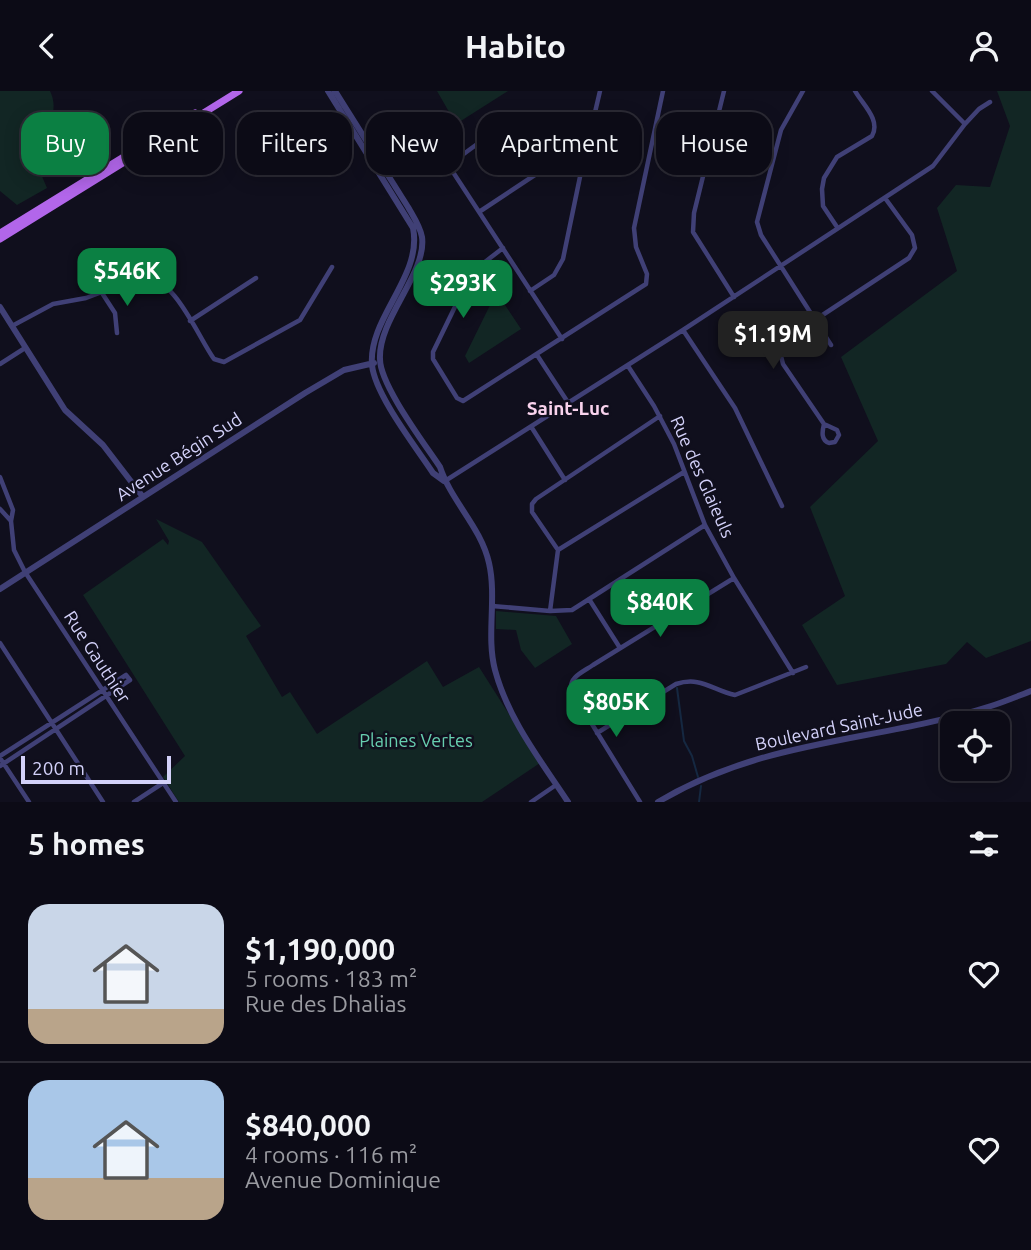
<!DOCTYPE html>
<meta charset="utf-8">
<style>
:root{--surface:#0c0b16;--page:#15141f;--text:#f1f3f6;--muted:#9a9ba1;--line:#2c2b35;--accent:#0b8043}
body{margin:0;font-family:Ubuntu,sans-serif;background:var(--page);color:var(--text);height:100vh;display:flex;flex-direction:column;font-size:26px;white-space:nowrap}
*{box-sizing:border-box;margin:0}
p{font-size:23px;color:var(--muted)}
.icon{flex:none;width:38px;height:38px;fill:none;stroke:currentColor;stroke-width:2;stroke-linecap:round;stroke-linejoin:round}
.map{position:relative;height:711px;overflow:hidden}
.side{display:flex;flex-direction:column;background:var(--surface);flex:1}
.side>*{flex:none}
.hud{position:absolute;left:21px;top:21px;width:990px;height:63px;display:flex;gap:14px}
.controls{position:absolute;left:940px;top:620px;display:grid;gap:14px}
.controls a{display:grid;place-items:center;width:70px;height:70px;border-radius:14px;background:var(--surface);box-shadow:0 4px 18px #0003,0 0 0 2px var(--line);font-size:35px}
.scale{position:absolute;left:21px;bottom:18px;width:150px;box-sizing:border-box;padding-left:7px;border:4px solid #d3d1f9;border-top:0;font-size:19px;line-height:24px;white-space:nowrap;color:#d3d1f9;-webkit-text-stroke:5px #100f1d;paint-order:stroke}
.price{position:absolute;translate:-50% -60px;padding:0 16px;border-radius:14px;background:var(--accent);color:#fff;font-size:23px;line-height:46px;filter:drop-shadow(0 2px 4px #0008)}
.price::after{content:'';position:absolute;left:50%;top:42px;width:21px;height:16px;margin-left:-10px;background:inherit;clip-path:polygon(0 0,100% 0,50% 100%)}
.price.on{background:#222;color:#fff}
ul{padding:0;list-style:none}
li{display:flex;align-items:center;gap:21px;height:175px;padding:0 28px}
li+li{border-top:2px solid var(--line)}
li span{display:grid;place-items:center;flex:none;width:196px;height:140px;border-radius:21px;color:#555}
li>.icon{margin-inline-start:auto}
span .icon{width:84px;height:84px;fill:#fffc;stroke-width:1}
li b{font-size:30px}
h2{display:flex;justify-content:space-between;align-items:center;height:84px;padding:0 28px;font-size:30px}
.chip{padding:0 24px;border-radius:21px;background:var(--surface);box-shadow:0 4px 18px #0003,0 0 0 2px var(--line);font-size:24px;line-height:63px}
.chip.on{background:var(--accent);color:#fff}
header{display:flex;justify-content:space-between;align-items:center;height:91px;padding:0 28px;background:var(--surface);font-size:32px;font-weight:700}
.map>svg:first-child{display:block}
.green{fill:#122624}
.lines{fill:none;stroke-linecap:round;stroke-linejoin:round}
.stream{stroke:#152841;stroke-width:2}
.minor{stroke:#404076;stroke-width:4.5}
.tertiary{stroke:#404076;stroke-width:6}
.primary{stroke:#b266ea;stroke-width:7}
.labels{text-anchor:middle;stroke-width:5;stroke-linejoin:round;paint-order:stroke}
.street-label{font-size:18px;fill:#d3d1f9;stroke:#100f1d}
.park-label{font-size:18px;fill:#67ceaf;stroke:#100f1d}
.neighbourhood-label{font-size:19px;font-weight:bold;fill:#f9d3ed;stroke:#100f1d}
</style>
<header><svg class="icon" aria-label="back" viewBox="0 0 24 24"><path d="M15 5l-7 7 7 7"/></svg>Habito<svg class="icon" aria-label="person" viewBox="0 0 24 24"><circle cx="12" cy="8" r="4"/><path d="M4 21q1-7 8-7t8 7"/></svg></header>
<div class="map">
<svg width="1031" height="711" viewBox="0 0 1031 711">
<rect width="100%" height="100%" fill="#100f1d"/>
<!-- green -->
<path class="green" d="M0,0H50C62,24 42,47 21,55L38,76L47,97L17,114L0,100Z
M437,0H508L456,33Z
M997,0H1031V550L986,567L967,551L946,573L837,594L802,534L845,505L810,416L878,350L841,266L957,180L937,117L956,94L990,96L1010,35Z
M499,205L521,238L469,272L465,265L492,210Z
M156,428L202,451L261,535L246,545L282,606L290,601L317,643L427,570L443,596L479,576L540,672L482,711H179L163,686L185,665L83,504L163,448L168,454L169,450Z
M496,520L556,525L572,553L535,577L521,559L516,539L496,538Z"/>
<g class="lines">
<!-- stream -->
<path class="stream" d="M677,597L684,650L692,665L698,686
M699,711L701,695"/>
<!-- minor -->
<path class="minor" d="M724,0L694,122L693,141L734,206
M803,0L781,39L757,131L761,144L831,254
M932,0L965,33
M657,31L714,41
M449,74C463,64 514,22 530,29C544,35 546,61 550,74
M381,75L421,48L425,46L434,52L562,248
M479,121L550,74L564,75L581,81
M837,136L823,115L822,98L824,87L837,66L872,45C881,29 863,14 855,0
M503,157L481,174L468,189L433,261V268L457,307L463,310L646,193L647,183L636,156L634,137L663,0
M530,200L554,184L563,168L581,81L600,0
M102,202L115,222L117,242
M190,230L256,187
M12,235L53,213L86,207L142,186C174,184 197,244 214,268L224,271L300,229L332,176
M683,239L735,317L782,415
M537,264L569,313
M0,273L25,257
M628,275L654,315L674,353L705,434L734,487L793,582
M824,333L837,339L839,344L835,351L829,352C821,349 822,341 824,333L783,273L781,265L786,257L815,229L909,167L915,157L912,144L885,107
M532,337L565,389
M0,386L13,419L11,430L14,459L25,481L176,711
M445,390L683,239L933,75L965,33L979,18L990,11
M0,418L11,430
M558,459L684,381
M589,508L620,557
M492,515L550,520L572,519L705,434
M550,520L558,459L532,421V413L536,408L660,325
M0,552L103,711
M597,642L676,593C701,585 712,599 735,604L806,576
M0,665L126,584
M0,667L29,711
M0,675L130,589L126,584
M134,711L163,692
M531,711L556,694
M640,711L571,599C569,586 583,581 593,574L734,487"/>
<!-- tertiary -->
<path class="tertiary" d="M328,0L413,137C423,185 368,227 372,274C375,304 416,356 433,382L444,390
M335,0L408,116C413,125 420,135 422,146C427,182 378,228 380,268C380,294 424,352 440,376C451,410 481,436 489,472C497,507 486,545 495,579C508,628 541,670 568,711
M0,216L65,319L103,354L143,406
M0,498L305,302L344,279L374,272
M658,711C765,647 878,651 991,615C1004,611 1018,605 1031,600"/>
<!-- primary -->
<path class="primary" d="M0,142L195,22
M0,148L239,0"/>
</g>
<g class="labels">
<!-- street labels -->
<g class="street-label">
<text transform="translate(179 366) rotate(-33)" y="6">Avenue Bégin Sud</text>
<text transform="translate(702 386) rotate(66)" y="6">Rue des Glaieuls</text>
<text transform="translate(97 566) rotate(57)" y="6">Rue Gauthier</text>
<text transform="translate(839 636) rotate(-12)" y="6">Boulevard Saint-Jude</text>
</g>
<!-- park labels -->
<g class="park-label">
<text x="416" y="656">Plaines Vertes</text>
</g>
<!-- neighbourhood labels -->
<g class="neighbourhood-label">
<text x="568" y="324">Saint-Luc</text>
</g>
</g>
</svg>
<div class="controls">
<a><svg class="icon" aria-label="locate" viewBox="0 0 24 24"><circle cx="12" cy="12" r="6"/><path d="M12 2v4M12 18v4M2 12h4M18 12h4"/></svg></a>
</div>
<div class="scale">200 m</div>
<b class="price" style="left:127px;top:217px">$546K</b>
<b class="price" style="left:463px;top:229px">$293K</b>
<b class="price on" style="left:773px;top:280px">$1.19M</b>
<b class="price" style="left:660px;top:548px">$840K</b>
<b class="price" style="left:616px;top:648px">$805K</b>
<div class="hud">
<a class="chip on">Buy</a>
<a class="chip">Rent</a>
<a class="chip">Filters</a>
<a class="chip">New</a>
<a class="chip">Apartment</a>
<a class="chip">House</a>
</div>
</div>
<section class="side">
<h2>5 homes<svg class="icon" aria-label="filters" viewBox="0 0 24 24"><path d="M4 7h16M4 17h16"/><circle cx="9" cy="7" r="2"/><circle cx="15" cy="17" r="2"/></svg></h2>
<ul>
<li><span style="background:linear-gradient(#c9d6e8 75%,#b9a48a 0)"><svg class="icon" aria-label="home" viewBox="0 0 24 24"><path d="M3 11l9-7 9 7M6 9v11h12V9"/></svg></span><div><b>$1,190,000</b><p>5 rooms · 183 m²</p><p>Rue des Dhalias</p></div><svg class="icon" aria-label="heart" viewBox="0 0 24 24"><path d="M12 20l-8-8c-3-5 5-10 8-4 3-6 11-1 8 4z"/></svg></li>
<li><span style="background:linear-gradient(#a9c7e8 70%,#b9a48a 0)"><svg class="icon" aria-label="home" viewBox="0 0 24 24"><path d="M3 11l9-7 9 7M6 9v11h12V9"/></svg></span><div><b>$840,000</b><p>4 rooms · 116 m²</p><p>Avenue Dominique</p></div><svg class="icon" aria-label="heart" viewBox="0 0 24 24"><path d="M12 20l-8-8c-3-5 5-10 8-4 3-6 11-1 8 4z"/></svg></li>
</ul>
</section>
